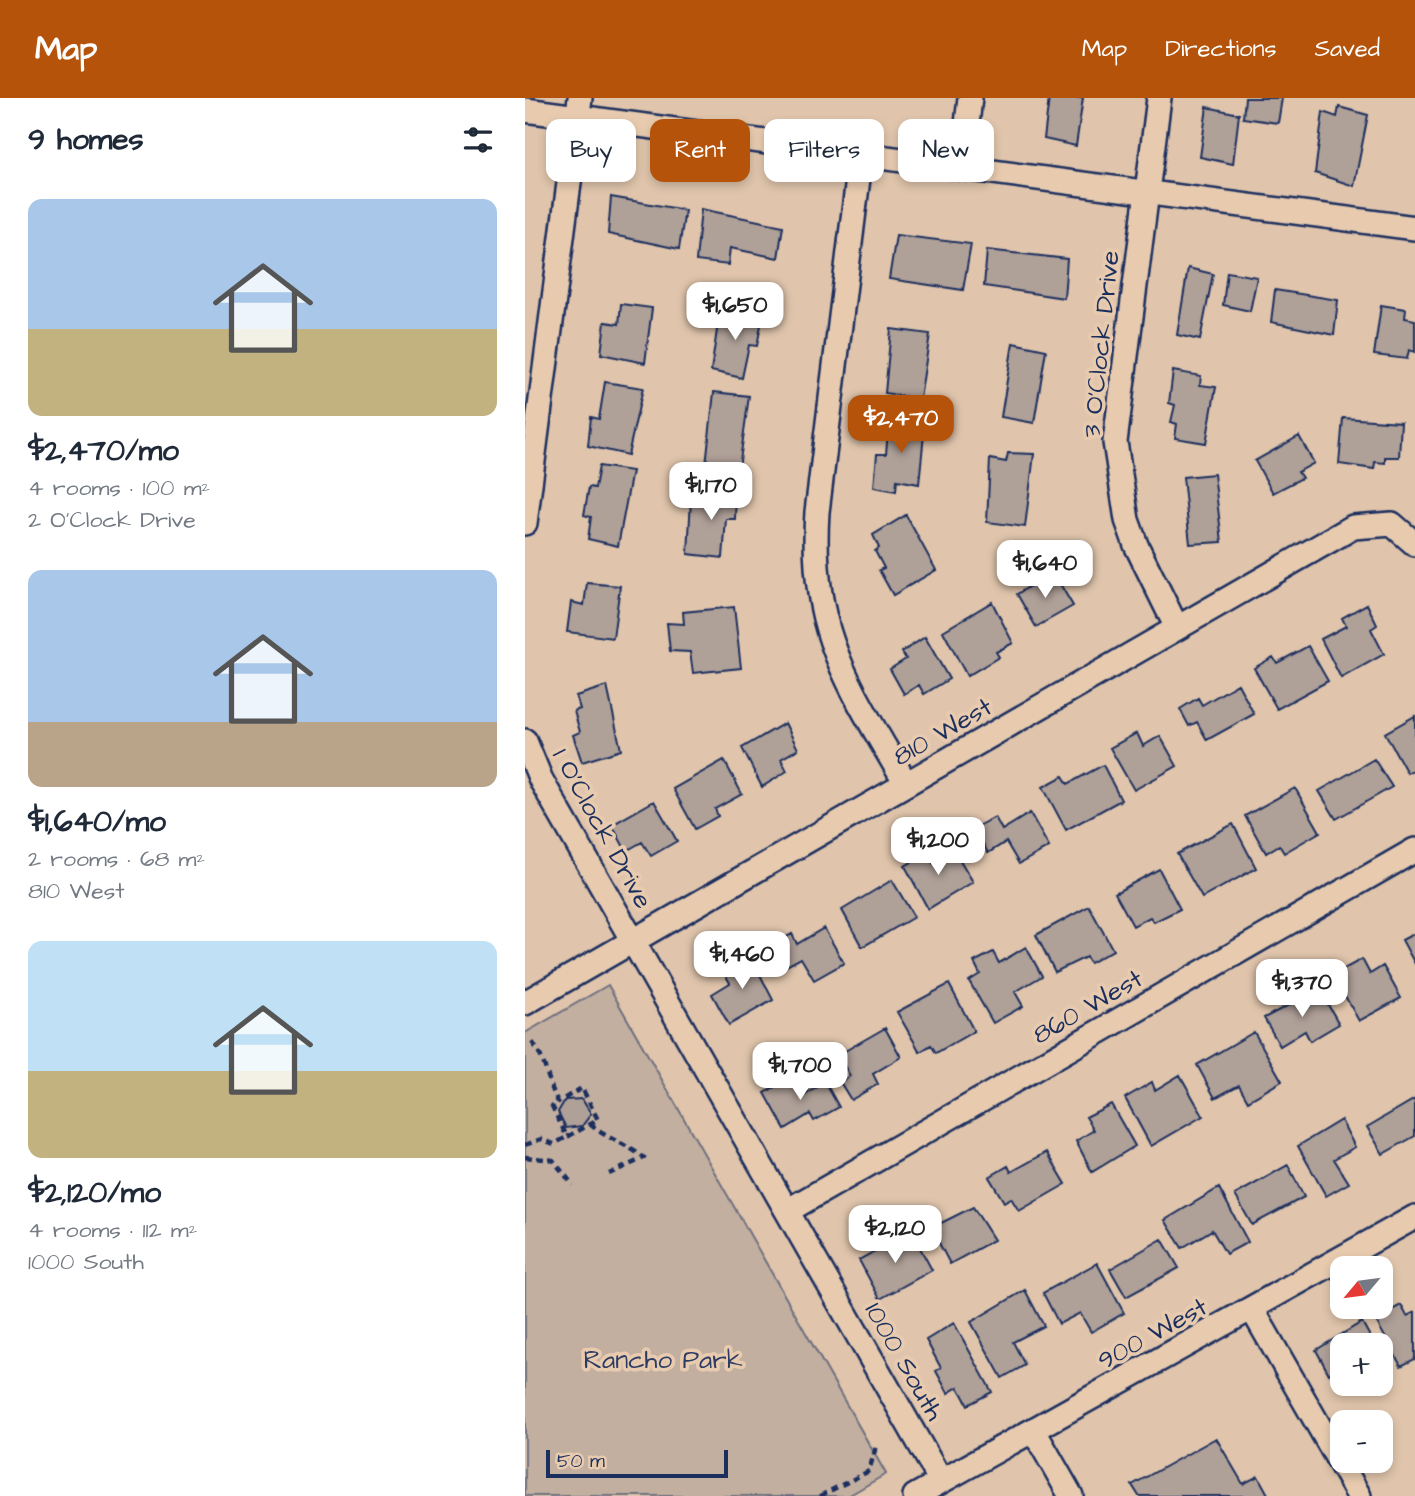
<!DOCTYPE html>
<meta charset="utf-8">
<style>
:root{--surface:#fff;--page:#f6f6f7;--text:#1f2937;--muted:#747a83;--accent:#b45309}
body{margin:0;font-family:"Architects Daughter",sans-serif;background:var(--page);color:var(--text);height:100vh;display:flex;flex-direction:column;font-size:26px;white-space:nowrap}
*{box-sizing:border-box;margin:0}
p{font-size:23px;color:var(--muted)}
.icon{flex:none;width:38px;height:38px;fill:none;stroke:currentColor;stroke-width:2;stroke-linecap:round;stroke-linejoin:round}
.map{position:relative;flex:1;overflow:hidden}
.sheet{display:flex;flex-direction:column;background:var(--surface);width:525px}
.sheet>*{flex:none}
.hud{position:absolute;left:21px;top:21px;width:665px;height:63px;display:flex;gap:14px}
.needle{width:46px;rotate:241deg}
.tools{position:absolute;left:805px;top:1158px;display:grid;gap:14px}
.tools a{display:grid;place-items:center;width:63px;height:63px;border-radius:14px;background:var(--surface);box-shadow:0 4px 10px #0003;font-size:35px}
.scale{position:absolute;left:21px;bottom:18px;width:182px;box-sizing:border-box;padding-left:7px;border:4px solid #1b2f5e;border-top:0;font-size:19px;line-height:24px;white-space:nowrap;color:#1b2f5e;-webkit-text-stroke:5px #e8cbaf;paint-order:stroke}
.price{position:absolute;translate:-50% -60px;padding:0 16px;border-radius:14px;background:#fff;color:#222;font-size:23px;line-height:46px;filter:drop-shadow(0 2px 4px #0008)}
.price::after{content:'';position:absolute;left:50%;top:42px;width:21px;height:16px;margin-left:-10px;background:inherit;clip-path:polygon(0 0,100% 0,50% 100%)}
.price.selected{background:var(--accent);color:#fff}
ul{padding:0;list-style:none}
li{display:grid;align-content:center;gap:14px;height:371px;padding:0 28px}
li span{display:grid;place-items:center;height:217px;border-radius:14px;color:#555}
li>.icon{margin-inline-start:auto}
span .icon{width:126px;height:126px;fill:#fffc;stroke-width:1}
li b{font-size:30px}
h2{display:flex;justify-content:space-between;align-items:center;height:84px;padding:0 28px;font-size:30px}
.pill{padding:0 24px;border-radius:14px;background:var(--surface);box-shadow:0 4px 10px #0003;font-size:24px;line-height:63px}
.pill.selected{background:var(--accent);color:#fff}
header{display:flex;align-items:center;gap:42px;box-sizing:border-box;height:98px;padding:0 35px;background:var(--accent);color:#fff}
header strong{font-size:33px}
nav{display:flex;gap:38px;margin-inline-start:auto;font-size:24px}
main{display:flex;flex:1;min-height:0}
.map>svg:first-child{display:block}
.green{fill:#c2afa0;stroke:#6e6f7f;stroke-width:2}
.building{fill:#afa098;stroke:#1b2f5e;stroke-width:2}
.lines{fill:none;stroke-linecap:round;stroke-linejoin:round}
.minor-casing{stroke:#1b2f5e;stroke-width:28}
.path{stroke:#1b2f5e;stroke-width:4.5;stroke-dasharray:7 5;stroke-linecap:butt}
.minor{stroke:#e8cbaf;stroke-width:23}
.labels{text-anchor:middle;stroke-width:7;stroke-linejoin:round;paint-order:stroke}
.street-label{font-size:26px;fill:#1b2f5e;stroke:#e8cbaf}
.park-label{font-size:26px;fill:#2c3c65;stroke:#e8cbaf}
</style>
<header>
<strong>Map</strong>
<nav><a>Map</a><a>Directions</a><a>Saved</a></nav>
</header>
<main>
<section class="sheet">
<h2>9 homes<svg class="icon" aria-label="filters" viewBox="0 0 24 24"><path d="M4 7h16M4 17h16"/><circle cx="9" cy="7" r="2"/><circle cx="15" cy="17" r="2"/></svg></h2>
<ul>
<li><span style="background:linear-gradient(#a9c7e8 60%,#c2b280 0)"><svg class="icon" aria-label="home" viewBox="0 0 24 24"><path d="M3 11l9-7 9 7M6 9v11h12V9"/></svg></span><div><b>$2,470/mo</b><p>4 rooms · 100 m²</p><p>2 O'Clock Drive</p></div></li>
<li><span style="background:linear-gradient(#a9c7e8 70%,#b9a48a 0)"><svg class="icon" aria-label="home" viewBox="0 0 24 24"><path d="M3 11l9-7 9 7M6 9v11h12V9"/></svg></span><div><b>$1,640/mo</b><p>2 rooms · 68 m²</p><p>810 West</p></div></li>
<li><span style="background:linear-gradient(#bfe0f5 60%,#c2b280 0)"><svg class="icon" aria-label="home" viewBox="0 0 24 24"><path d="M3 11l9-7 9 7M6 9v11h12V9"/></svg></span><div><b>$2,120/mo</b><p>4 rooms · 112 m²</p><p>1000 South</p></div></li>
</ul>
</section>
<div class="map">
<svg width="890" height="1398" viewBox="0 0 890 1398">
<rect width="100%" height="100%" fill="#e0c5ac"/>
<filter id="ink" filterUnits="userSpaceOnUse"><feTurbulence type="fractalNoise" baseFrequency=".0143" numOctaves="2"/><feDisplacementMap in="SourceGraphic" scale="14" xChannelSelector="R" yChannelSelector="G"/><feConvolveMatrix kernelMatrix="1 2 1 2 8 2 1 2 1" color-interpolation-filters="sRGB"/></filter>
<g filter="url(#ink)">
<!-- green -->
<path class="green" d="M83,887L361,1376L323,1398H0V935Z"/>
<!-- building -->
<path class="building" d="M524,0H558L551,48L519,41Z
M720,0H757L753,25L718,20Z
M682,9L714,16L708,66L675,59Z
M814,9L843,17L829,88L790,75L798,14L812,19Z
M86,99L160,112L154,151L83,136Z
M176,111L258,128L253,160L205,150L203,167L171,163Z
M371,137L446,146L438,192L364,181Z
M462,152L542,161L539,200L459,188Z
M663,170L688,176L675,242L652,237Z
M702,174L732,179L725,213L698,207Z
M750,192L813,202L809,237L746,224Z
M96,206L127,210L120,265L76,256L80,224L94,226Z
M856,207L881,211L880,220L890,222V254L884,252L882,261L849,257Z
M208,211L238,217L232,248L224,247L217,280L186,273L194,218L205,222Z
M366,231L405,236L395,301L360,295Z
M488,245L521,252L509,325L476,319Z
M648,273L676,278L675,287L691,289L681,345L650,340L652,326L646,324L650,307L644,305Z
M80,284L118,290L103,357L63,348L66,319L74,321Z
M189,294L224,298L214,370L181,367Z
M818,320L876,324L874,359H860V365L850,364L849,371L814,366Z
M364,321L400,326L394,386L372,382L371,393L349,389L352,356H361Z
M774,338L789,365L773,374L777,380L748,395L730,363Z
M483,355L509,356L500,429L462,424L465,361L481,364Z
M74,368L107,373L93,448L63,441L66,419L59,417L64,389L70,390Z
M689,376L697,444L665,446L658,379Z
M184,389L211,393L210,421H201L198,460L163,456L166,400L184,402Z
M381,417L411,472L368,497L354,472L359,470L350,453L354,450L348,437Z
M528,474L548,508L511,529L492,496Z
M62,485L95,488L88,540L42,534L46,504L59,507Z
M467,504L488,545L471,554L474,559L442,578L418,533Z
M842,506L852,527L846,531L859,556L816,580L796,541L821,528L817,520Z
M209,509L216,570L168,575L165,554L145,553L142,525L159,526L158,514Z
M400,539L424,581L399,596L394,587L379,596L365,571L381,561L377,554Z
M783,548L803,583L752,611L729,570L748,559L752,565Z
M713,586L729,616L682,642L672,624L664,628L655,611L673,600L677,607Z
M82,588L96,652L57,664L48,637L55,634L49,613L55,611L51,598Z
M890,618V671L882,675L860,635Z
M260,625L273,651L256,661L262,673L237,689L217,650Z
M612,635L618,648L635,638L652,668L609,692L585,650Z
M849,661L867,689L811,721L794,693Z
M199,662L217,696L190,711L193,718L170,731L148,691Z
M578,667L596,702L541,732L518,689L538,678L543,686Z
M770,690L795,734L759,755L754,747L741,755L720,718Z
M129,703L152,743L126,758L117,744L101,753L87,727Z
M505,715L524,749L494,766L481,744L463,755L449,730L470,719L477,732Z
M708,726L731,770L677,800L652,756Z
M429,752L448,784L403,811L380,768L403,755L408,765Z
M634,771L655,811L629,824L625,819L608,828L590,795Z
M367,782L389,819L337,849L317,812Z
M564,808L588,852L565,865L561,859L530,874L511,837Z
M299,830L319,865L289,882L276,860L256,871L244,849L267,836L272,846Z
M890,835V866L877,842Z
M501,849L517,878L490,894L498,908L468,925L444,883L455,876L449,864L468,854L474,865Z
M225,857L248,902L204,927L187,896L205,885L198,873Z
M837,861L845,876L858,868L876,900L834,923L808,877Z
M424,886L449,933L411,955L406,947L395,954L372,914Z
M794,891L814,926L785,943L780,933L755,948L739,920Z
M360,930L376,959L348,976L353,986L326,1002L315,984L325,978L313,957Z
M729,934L757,983L723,1003L714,987L690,1000L672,967Z
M655,977L678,1018L626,1048L600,1000L627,984L630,992Z
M270,978L280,997L300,984L314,1009L289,1023L285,1016L260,1031L240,995Z
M57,1001L66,1016L57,1028L41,1030L33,1014L40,1002Z
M890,1001V1038L858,1056L842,1029Z
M586,1006L610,1048L567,1074L551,1043L569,1032L561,1019Z
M816,1022L830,1049L809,1061L824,1085L801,1098L773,1048Z
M522,1054L541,1086L494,1113L486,1100L479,1104L464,1079L483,1068L486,1074Z
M763,1067L779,1099L727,1127L710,1097Z
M694,1090L723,1144L701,1156L687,1132L657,1150L640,1122Z
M448,1109L469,1142L425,1166L406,1130Z
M386,1133L407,1172L355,1201L334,1162Z
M637,1141L654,1170L601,1199L585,1171Z
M572,1165L599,1215L566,1234L555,1215L534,1226L518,1195Z
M500,1192L519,1228L488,1244L500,1267L477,1280L446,1224Z
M876,1207L882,1218L890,1214V1261L876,1268L850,1221Z
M837,1224L850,1248H817V1268L804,1276L791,1252Z
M429,1225L467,1294L443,1307L433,1289L423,1295L411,1273L416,1270L401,1242Z
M691,1340L718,1386L733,1378L744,1398H614L607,1387Z"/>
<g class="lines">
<!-- minor casing -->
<g class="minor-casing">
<path id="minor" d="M634,0L590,344L602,422L611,447L652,530
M0,12L890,130
M336,56L292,414C284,535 324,586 381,686
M437,70L445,0
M0,425L55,0
M0,643L16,682L416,1383
M0,905L828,429L867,426L890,446
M262,1113L890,752
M727,1211L834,1398
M509,1333L546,1398
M390,1398L890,1119"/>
</g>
<!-- path -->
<path class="path" d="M7,944C21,961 22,984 33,1004L27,1008L42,1039L73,1022L57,990L33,1004
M65,1026C81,1041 101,1045 119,1060L84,1076
M0,1047L16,1041L29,1046L42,1039
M0,1059L28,1062L48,1087
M295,1398L344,1373L351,1349"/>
<!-- minor -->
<use href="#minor" class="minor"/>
</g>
</g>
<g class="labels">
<!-- street labels -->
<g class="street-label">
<text transform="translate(575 246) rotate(-84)" y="9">3 O'Clock Drive</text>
<text transform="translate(417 633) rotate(-30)" y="9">810 West</text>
<text transform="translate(78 730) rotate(61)" y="9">1 O'Clock Drive</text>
<text transform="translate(562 908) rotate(-30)" y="9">860 West</text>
<text transform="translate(627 1235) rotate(-29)" y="9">900 West</text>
<text transform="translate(380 1263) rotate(60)" y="9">1000 South</text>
</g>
<!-- park labels -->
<g class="park-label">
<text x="138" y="1270">Rancho Park</text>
</g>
</g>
</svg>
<div class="tools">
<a><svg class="needle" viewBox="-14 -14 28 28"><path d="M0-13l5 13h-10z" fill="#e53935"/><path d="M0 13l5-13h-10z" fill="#747a83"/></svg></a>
<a>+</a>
<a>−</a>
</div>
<div class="scale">50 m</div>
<b class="price" style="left:210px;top:244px">$1,650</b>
<b class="price selected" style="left:376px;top:357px">$2,470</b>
<b class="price" style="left:186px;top:424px">$1,170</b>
<b class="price" style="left:520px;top:502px">$1,640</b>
<b class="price" style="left:413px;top:779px">$1,200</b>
<b class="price" style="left:217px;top:893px">$1,460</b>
<b class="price" style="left:777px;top:921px">$1,370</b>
<b class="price" style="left:275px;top:1004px">$1,700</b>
<b class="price" style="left:370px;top:1167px">$2,120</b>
<div class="hud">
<a class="pill">Buy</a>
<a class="pill selected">Rent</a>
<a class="pill">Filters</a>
<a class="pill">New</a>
</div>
</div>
</main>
